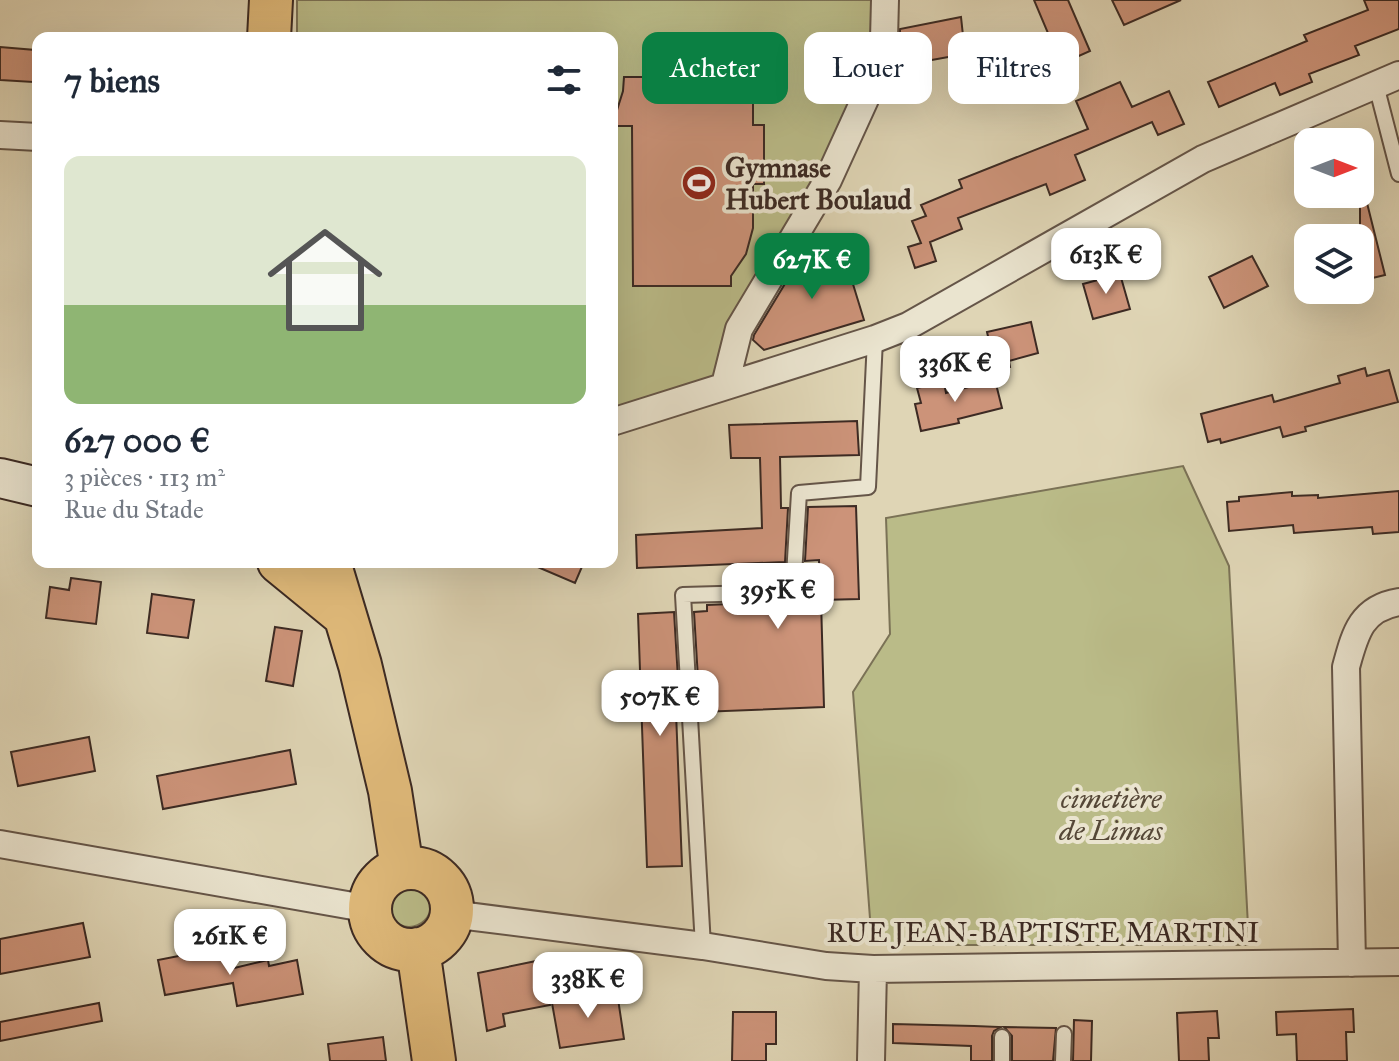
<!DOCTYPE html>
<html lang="fr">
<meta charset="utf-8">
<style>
:root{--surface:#fff;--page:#f6f6f7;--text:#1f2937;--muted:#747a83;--accent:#0b8043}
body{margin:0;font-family:"IM FELL Great Primer",serif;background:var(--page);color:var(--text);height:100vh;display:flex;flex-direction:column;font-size:30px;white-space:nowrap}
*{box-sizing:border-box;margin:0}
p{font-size:26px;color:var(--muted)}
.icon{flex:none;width:44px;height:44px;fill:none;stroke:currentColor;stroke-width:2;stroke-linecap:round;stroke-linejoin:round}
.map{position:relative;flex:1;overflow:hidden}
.drawer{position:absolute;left:32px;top:32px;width:586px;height:536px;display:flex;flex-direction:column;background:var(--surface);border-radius:16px;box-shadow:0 8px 32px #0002}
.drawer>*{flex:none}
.banner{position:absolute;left:642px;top:32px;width:636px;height:72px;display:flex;gap:16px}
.needle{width:52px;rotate:90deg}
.tools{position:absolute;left:1294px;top:128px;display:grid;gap:16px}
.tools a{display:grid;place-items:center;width:80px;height:80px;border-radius:16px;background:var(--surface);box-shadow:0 8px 32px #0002;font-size:40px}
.price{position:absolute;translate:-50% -68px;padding:0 18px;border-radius:16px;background:#fff;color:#222;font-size:26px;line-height:52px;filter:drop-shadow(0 2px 4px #0008)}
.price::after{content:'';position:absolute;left:50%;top:48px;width:24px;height:18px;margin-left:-12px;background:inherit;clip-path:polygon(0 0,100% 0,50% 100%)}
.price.on{background:var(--accent);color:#fff}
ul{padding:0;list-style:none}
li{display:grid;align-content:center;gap:16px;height:424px;padding:0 32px}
li span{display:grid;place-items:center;height:248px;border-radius:16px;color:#555}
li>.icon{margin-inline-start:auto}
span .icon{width:144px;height:144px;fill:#fffc;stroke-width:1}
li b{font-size:34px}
h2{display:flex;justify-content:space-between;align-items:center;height:96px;padding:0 32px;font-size:34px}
.tag{padding:0 28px;border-radius:16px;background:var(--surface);box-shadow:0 8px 32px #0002;font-size:28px;line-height:72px}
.tag.on{background:var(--accent);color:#fff}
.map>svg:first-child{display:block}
.green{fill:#babb88;stroke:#7b7256;stroke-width:2}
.building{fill:#cc9379;stroke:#3c2a23;stroke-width:2}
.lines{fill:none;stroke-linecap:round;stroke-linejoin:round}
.lane-casing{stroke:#655548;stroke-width:18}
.street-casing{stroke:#655548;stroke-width:30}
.secondary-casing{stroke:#3c2a23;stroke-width:42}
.primary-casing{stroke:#3c2a23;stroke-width:46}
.lane{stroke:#eae4cf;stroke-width:14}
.street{stroke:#eae4cf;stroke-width:26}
.secondary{stroke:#eae4cf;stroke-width:38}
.primary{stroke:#e0ba7a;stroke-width:42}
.labels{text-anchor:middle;stroke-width:8;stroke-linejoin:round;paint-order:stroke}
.poi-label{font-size:28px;font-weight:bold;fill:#3c2a23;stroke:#eae4cf;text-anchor:start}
.park-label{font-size:28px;font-style:italic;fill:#554737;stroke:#eae4cf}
.street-label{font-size:28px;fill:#3c2a23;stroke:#eae4cf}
</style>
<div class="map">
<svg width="1399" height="1061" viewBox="0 0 1399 1061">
<rect width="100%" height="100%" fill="#dfd5b5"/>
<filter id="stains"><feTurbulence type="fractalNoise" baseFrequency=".0025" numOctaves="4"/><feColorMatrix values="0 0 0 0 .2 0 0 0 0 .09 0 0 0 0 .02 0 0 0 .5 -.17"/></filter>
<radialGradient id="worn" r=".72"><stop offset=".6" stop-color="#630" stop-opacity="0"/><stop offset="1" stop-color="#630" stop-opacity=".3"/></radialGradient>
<!-- green -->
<path class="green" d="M297,0H885L884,39L725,385L612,422V38H297Z
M1183,466L1229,566L1249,945H872L853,692L890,634L886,518Z
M387 905a22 22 0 1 1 44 0a22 22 0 1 1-44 0Z"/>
<!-- building -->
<path class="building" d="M1034,0H1068L1090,51L1061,64Z
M1112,0H1181L1124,25Z
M1364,0H1399V29L1355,46L1359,55L1309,74L1312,82L1280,95L1275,83L1219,107L1208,82L1307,41L1304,35L1368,10Z
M961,17L965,54L904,65L900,42V29Z
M0,47L35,50L33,82L0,80Z
M624,77H668V86L753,89V125H764V184H753V228L746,254L731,276V286H633L632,126H612L623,91Z
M1120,82L1132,107L1169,91L1184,124L1158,135L1152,122L1075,155L1085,180L1050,195L1046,184L958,218L962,229L930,242L936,261L915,268L908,247L921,243L912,221L926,216L921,205L962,188L959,180L1088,129L1076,101Z
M1367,203L1385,275L1360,281V204Z
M841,245L864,320L764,350L753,340L754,335L800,259Z
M1252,256L1268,286L1224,308L1209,277Z
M1120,274L1130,309L1093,319L1083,284Z
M1031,322L1038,353L1009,361L1010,367L991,372L986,351L991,349L987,332Z
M1365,368L1367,376L1389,370L1398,402L1305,427L1306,431L1283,437L1280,427L1221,443L1220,439L1208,442L1201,414L1272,395L1274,402L1340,383L1338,376Z
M995,380L1002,408L958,419L959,423L921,431L915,404L921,403L917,388L944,382L946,393Z
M857,421L859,455L780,457L781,508H788L785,562L637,568L636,535L762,528L760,458H731L729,425Z
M1399,491V532L1373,534L1372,527L1294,533L1293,525L1229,531L1227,502L1239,501V497L1292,492V496L1318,495V498Z
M856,506L859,599L821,600L824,707L700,712L694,612L707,611V605L820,600L819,560L805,561L808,507Z
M526,562H584L575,583Z
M71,578L101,582L96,624L46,618L50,587L69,590Z
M152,594L194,600L188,638L147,633Z
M674,612L680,712H676L682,866L647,867L638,614Z
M275,627L302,631L293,686L266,681Z
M89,737L95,771L18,786L11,752Z
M290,750L296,784L163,809L157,776Z
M83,923L90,957L0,974V939Z
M225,947L230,969L268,960L269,966L297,960L303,994L237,1006L233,983L165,995L158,960Z
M541,960L550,1005L503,1014L505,1026L487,1031L478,973Z
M617,992L624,1039L560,1048L552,1003Z
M99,1003L102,1021L0,1041V1022Z
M1353,1009L1354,1032H1346L1347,1061H1297L1296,1034L1277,1035L1276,1012Z
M1217,1011L1219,1038H1208L1209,1061H1179L1177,1013Z
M733,1012H776V1044H766V1061H732Z
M1074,1020L1092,1021L1091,1061H1073Z
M893,1024L974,1026L1001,1027L994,1031L992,1036V1061H971V1046L893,1043Z
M1004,1027L1056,1028L1053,1061H1012V1036Z
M383,1037L386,1061H330L328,1044Z"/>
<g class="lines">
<!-- lane casing -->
<g class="lane-casing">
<path id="lane" d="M1376,85L1399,174
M703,946L683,595L793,592L799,493L868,487L875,339
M1002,1061V1037
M1063,1061L1064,1034"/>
</g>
<!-- street casing -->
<g class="street-casing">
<path id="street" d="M0,135L38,137
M725,385L739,329L828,180L865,99L884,39L885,0
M612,422L875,339L908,326L1203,159L1399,75
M0,844L370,909
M451,914L703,946L826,966L873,969L1399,962
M1352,963L1346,667C1355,634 1361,608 1399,602
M871,1061L873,969"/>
</g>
<!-- secondary casing -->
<g class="secondary-casing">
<path id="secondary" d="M0,478L38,487"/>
</g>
<!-- primary casing -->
<g class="primary-casing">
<path id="primary" d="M269,38L271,0
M279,562L345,616
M329,562L360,665L390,791L402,869
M370 909a41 41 0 1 1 82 0a41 41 0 1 1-82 0Z
M418,949L434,1061"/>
</g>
<!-- lane -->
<use href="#lane" class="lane"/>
<!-- street -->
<use href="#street" class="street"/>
<!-- secondary -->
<use href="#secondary" class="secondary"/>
<!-- primary -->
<use href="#primary" class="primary"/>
</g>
<!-- icons -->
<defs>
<g id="stadium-disc" transform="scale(1.8)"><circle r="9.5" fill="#8f2418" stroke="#eae4cf"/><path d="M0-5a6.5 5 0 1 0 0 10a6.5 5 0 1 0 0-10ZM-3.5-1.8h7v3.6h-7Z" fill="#fff"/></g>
</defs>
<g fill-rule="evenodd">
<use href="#stadium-disc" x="699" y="183"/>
</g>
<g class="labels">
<!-- poi labels -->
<g class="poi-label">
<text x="725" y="177">Gymnase<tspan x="725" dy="32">Hubert Boulaud</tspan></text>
</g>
<!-- park labels -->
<g class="park-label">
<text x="1111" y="808">cimetière<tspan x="1111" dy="32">de Limas</tspan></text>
</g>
<!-- street labels -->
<g class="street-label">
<text x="1043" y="942">RUE JEAN-BAPTISTE MARTINI</text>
</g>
</g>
<rect width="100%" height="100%" filter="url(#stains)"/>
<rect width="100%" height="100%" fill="url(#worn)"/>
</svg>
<div class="tools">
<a><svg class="needle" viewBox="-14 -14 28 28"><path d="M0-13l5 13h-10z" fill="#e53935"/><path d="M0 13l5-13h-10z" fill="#747a83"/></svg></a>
<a><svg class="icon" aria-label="layers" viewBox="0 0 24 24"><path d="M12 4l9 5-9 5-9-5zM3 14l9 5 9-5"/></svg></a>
</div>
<b class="price" style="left:1106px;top:296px">613K €</b>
<b class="price on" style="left:812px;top:301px">627K €</b>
<b class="price" style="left:955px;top:404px">336K €</b>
<b class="price" style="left:778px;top:631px">395K €</b>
<b class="price" style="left:660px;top:738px">507K €</b>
<b class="price" style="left:230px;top:977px">261K €</b>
<b class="price" style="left:588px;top:1020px">338K €</b>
<div class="banner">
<a class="tag on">Acheter</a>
<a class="tag">Louer</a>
<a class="tag">Filtres</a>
</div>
<section class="drawer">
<h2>7 biens<svg class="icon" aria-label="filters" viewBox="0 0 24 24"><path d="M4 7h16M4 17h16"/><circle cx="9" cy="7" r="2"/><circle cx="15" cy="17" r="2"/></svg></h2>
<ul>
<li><span style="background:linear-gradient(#dfe7d0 60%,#8fb573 0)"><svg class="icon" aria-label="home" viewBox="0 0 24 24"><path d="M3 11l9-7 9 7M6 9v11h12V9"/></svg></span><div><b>627 000 €</b><p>3 pièces · 113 m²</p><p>Rue du Stade</p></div></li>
</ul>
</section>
</div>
